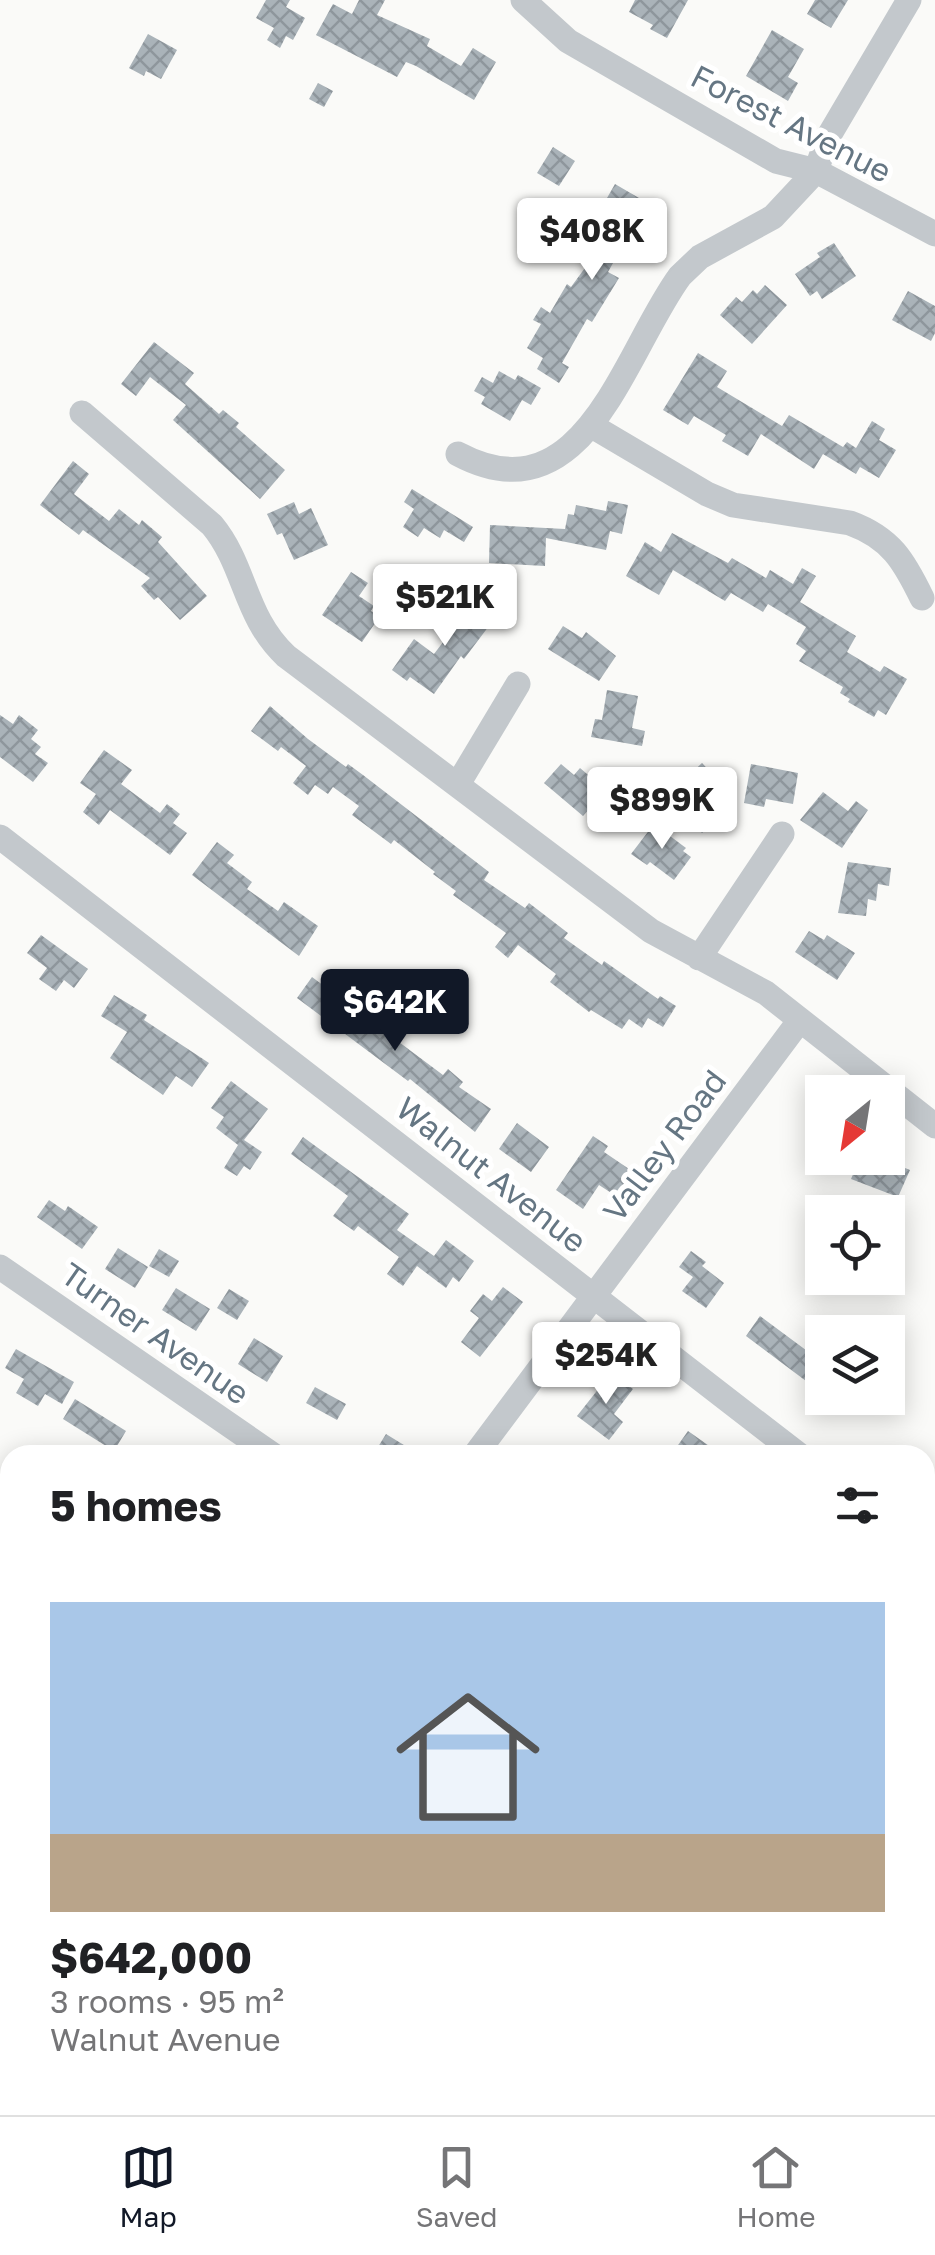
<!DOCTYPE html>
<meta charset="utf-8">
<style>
:root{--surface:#fff;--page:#f2f2f2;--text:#202124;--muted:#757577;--line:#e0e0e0;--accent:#111827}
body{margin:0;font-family:"Golos Text",sans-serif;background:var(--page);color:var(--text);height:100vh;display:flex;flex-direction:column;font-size:38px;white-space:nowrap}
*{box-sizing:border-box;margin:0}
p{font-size:32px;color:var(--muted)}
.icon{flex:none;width:55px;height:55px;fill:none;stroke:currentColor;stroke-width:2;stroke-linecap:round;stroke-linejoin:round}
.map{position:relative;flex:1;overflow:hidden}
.details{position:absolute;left:0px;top:1445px;width:935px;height:670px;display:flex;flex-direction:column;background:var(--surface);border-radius:30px 30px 0 0;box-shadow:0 5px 25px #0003}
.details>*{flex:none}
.needle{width:65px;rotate:210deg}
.fabs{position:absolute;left:805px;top:1075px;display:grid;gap:20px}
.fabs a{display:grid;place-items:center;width:100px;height:100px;border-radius:0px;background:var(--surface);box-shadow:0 5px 25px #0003;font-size:50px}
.price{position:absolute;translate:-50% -85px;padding:0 22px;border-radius:10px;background:#fff;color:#222;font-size:32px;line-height:65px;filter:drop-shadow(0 2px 5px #0008)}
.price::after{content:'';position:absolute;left:50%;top:60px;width:30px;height:22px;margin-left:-15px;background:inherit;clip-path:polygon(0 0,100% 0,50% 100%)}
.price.active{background:var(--accent);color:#fff}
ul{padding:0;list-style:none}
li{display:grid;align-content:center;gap:20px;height:530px;padding:0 50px}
li span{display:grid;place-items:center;height:310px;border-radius:0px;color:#555}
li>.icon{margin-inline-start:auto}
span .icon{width:180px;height:180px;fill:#fffc;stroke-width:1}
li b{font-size:42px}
h2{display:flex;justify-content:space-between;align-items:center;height:120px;padding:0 50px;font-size:42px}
.tabs{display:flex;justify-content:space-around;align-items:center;height:140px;border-top:2px solid var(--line);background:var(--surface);font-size:28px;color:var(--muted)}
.tabs a{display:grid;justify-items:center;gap:5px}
.tabs .active{color:var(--accent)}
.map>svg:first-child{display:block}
.building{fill:url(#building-cross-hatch)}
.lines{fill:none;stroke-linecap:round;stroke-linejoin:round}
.minor{stroke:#c3c8cc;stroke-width:25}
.labels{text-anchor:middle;stroke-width:10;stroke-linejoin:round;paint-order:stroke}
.street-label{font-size:32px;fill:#657683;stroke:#fff}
</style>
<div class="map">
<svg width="935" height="2115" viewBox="0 0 935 2115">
<defs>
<pattern id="building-cross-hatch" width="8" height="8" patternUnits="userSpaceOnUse" patternTransform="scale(2.5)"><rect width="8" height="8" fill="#aab3b9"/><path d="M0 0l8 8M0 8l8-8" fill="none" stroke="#8e969c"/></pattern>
</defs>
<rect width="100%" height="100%" fill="#fafaf8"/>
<!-- building -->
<path class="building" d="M266,0H290L286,7L305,18L293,40L286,36L280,48L267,40L274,28L256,18Z
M359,0H385L377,15L430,39L427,46L461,66L473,48L496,62L474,100L416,66L406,62L397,77L316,35L333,4L352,14Z
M635,0H688L667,38L650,29L653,25L629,12Z
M815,0H848L831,28L807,14Z
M772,30L804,49L788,77L798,83L788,101L746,76Z
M148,34L177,50L161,79L146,71L144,76L129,68Z
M318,83L333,91L324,107L309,99Z
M553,147L575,161L559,186L537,173Z
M615,184L663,212L638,256L622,247L608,272L619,278L592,322L587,319L562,363L569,367L559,383L537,369L543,358L527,348L541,324L533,320L541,307L550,313L567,284L571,287L590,261L621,205L607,198Z
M834,243L856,276L822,299L817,291L810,296L795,274L820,257L817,253Z
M765,285L787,305L752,344L720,315L736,297L742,302L753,290L757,294Z
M908,291L935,306V333L931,341L892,320Z
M154,342L194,373L185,384L219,414L223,410L239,423L236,427L285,470L260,499L173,420L186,405L150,377L136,396L121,384Z
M698,353L727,371L717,387L782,426L789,415L843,447L847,442L856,448L872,421L885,429L879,440L896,450L879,478L860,467L856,474L823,454L814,469L761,434L748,456L722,441L726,435L694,416L688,425L663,410Z
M499,371L515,380L518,375L541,388L531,405L522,400L510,421L481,404L485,397L474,391L482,377L493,383Z
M73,461L89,474L74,494L109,521L119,509L139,525L142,520L162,537L158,542L207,596L180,620L158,597L154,600L141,586L150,578L83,530L79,535L40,505Z
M412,489L473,527L464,542L444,530L440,538L424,528L418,537L403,527L414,509L404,502Z
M608,501L628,505L622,534L610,531L606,550L546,538L545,566L489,563L490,525L565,529L568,514L574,515L576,505L606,511Z
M294,502L299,514L311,508L328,545L294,560L282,533L277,535L267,514Z
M672,533L728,563L732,558L766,578L770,570L793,584L802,568L816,576L800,602L856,636L847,652L880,672L884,666L907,679L886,715L878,710L874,717L848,702L850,699L840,693L843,687L799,661L806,651L796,644L806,627L768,604L763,612L731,593L725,601L673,570L659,595L626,576L645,542L661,552Z
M351,572L368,583L359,596L374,606L371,611L380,616L362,642L322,615Z
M469,599L495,618L464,659L461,656L434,694L410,677L407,681L392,670L414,639L434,654L453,629L449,626Z
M563,626L582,638L586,632L616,656L599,681L548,649Z
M607,690L638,696L632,728L645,731L642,746L591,737L595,719L602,720Z
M270,706L308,739L346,767L348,764L363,775L489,872L484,880L525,908L529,903L568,933L564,938L602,965L604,961L658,999L660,996L676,1006L663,1027L648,1018L642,1028L629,1019L622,1029L591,1010L589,1012L550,982L556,974L518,945L508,958L495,947L506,933L453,895L456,891L433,874L435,872L394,840L391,844L352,815L359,806L333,787L328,794L315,785L308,795L293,783L306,766L281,747L278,751L251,731Z
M0,715L13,724L19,715L38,730L31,739L41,747L35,754L48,763L33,782L0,757Z
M104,750L132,770L121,784L160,813L167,804L180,814L173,823L187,833L170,855L110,810L99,825L83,812L96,794L80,783Z
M702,763L726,789L710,803L721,815L702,833L687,817L694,810L674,789Z
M561,764L574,775L580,768L606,790L583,816L544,783Z
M751,764L798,773L793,804L766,799L764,807L744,803Z
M823,792L848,811L856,801L868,810L842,848L800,820Z
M654,824L686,848L683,851L691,857L674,880L650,862L647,865L631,854Z
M217,842L234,855L227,863L252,882L247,889L278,911L284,902L318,926L299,956L192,875Z
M848,862L891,868L889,886L878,884L876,901L868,899L866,916L838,913Z
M809,931L824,940L827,935L855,953L837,980L795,952Z
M41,935L88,969L74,988L64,980L56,991L39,979L47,968L27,953Z
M312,977L443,1075L448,1069L463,1082L459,1087L491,1109L475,1132L410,1079L408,1081L297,998Z
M114,995L147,1015L144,1020L209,1063L192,1087L176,1076L163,1095L110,1058L127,1032L101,1016Z
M231,1081L268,1109L244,1140L262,1152L250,1170L244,1166L237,1176L224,1168L238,1145L216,1128L224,1117L211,1108Z
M517,1123L549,1147L531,1172L499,1149Z
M593,1136L608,1146L604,1152L632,1171L616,1196L599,1185L583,1209L556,1190Z
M303,1137L409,1214L397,1230L434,1256L446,1240L474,1261L459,1282L453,1277L446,1288L417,1266L403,1286L387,1274L399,1257L358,1226L354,1231L333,1216L348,1196L291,1154Z
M860,1158H880L910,1170L898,1197L851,1179Z
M49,1200L65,1211L68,1206L98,1227L82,1249L37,1217Z
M118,1248L148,1267L135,1288L105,1269Z
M159,1249L179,1261L169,1277L149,1266Z
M691,1251L706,1262L702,1266L724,1283L706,1308L682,1291L693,1277L679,1267Z
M503,1287L523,1302L480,1357L461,1342L479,1318L470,1311L483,1294L492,1301Z
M176,1288L210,1309L196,1331L162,1310Z
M229,1289L249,1301L237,1320L217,1308Z
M760,1316L822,1362V1393L746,1336Z
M254,1338L283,1356L267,1382L238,1364Z
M16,1349L74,1382L62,1404L45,1394L38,1406L16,1393L24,1379L5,1368Z
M611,1373L633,1389L614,1414L623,1422L609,1440L577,1416Z
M315,1387L346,1404L337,1420L306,1403Z
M826,1398H861L849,1414Z
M75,1399L126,1431L114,1451L63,1419Z
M688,1431L722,1455H671Z
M386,1434L420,1455H373Z"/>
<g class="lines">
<!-- minor -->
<path class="minor" d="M523,0L568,41L776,161L816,171L935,234
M82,413L212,525C246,566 244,617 286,656L651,931L766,993L935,1126
M592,426L707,494L733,505L850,523C891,538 904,561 922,598
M458,454C584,521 624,352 680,276L700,257L773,217L816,171L827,139L909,0
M458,784L518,684
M0,837L799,1455
M699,958L782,834
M0,1267L273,1455
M475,1455L800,1020
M925,1551L935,1559
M0,1717L10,1723
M925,1904L935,1911
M690,2105L707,2115
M72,2115L77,2105"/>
</g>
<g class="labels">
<!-- street labels -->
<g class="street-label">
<text transform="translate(791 124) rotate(27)" y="11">Forest Avenue</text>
<text transform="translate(665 1146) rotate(-53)" y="11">Valley Road</text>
<text transform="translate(491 1175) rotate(38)" y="11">Walnut Avenue</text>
<text transform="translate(155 1334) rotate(35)" y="11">Turner Avenue</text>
</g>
</g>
</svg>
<div class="fabs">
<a><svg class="needle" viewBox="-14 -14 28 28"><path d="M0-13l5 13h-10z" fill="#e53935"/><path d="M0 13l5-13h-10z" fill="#757577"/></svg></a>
<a><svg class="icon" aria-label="locate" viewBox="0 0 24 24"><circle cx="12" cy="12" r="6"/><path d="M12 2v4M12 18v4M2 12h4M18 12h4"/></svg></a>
<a><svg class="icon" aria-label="layers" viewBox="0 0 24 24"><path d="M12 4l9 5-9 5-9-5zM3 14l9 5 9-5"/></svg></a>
</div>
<b class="price" style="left:592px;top:283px">$408K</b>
<b class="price" style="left:445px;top:649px">$521K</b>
<b class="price" style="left:662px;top:852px">$899K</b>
<b class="price active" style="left:395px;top:1054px">$642K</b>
<b class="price" style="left:606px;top:1407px">$254K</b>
<section class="details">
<h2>5 homes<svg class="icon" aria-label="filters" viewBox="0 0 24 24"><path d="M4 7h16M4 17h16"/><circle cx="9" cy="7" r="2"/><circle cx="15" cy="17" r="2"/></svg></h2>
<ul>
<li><span style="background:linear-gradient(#a9c7e8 75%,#b9a48a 0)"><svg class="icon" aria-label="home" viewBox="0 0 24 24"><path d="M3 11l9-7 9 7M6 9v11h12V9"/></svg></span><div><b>$642,000</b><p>3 rooms · 95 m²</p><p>Walnut Avenue</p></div></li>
</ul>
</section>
</div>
<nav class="tabs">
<a class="active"><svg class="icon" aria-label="map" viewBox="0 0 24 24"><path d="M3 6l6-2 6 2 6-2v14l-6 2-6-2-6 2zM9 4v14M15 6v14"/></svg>Map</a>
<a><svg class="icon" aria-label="saved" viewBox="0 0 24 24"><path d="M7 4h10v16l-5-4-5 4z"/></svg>Saved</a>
<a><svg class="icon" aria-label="home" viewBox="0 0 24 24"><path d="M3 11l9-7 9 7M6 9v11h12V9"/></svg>Home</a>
</nav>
